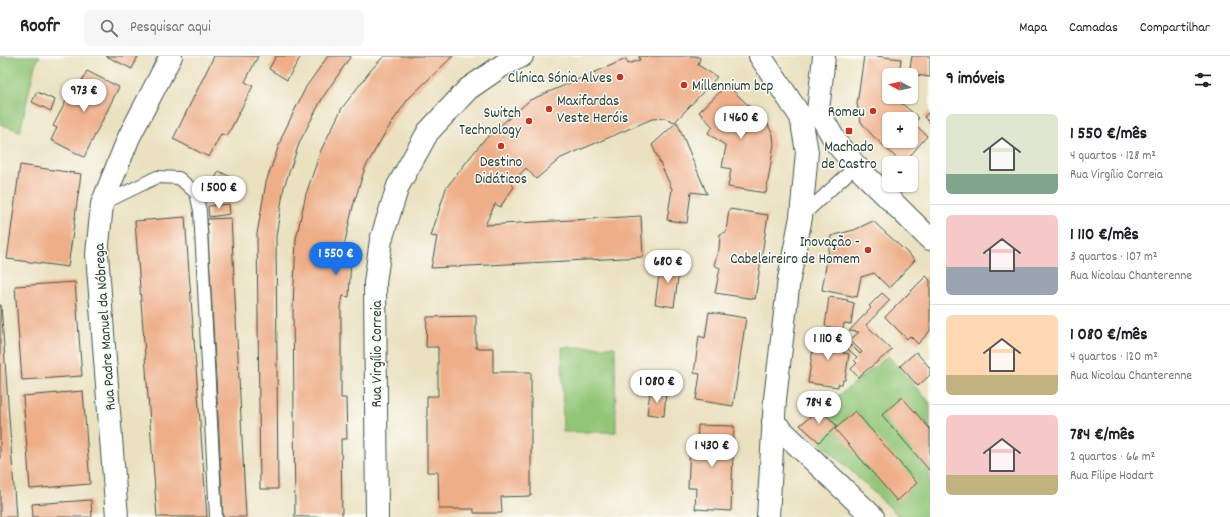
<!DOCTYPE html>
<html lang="pt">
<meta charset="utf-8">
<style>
:root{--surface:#fff;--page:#f6f6f6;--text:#202124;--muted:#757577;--line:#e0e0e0;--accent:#1a73e8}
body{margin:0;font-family:Dekko,sans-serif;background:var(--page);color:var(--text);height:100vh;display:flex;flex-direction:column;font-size:15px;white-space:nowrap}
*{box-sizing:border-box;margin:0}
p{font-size:13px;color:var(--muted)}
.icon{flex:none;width:22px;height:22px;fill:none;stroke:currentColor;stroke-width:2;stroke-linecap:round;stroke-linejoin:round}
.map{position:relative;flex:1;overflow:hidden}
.drawer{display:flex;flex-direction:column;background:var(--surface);width:300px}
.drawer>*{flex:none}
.needle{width:26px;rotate:278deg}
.buttons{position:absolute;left:882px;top:12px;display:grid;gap:8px}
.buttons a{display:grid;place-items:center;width:36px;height:36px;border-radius:6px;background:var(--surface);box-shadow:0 1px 3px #0004;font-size:20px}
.price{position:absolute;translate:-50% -34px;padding:0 9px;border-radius:14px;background:#fff;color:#222;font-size:13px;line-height:26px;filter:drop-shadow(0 1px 2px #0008)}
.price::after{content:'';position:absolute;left:50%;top:24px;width:12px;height:9px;margin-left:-6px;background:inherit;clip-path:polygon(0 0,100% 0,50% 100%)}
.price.on{background:var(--accent);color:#fff}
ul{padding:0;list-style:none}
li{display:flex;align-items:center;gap:12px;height:100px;padding:0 16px}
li+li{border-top:1px solid var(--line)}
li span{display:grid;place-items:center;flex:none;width:112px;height:80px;border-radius:6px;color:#555}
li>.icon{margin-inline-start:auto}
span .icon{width:48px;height:48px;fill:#fffc;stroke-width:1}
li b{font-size:17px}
h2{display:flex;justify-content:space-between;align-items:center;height:48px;padding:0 16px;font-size:17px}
header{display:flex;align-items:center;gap:24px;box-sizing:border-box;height:56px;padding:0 20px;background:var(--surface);border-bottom:1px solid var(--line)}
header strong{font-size:19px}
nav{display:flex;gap:22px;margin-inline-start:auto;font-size:14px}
.search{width:280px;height:36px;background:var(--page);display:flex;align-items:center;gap:10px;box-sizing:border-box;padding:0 14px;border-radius:6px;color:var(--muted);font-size:15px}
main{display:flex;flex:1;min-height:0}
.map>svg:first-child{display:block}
.green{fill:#92c677;stroke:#588256}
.building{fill:#eeae88;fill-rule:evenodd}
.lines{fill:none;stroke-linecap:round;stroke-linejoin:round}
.service-casing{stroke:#3d5649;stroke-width:14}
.minor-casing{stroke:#3d5649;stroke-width:24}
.tertiary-casing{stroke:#3d5649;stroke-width:24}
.service{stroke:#fff;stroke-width:12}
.minor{stroke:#fff;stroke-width:22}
.tertiary{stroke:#fff;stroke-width:22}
.poi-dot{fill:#c8321e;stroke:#fdfcf7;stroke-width:1.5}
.labels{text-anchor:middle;stroke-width:3;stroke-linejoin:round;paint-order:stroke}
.poi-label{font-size:15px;fill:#1f3d34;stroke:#fdfcf7;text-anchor:end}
.street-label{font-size:15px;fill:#1f3d34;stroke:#fdfcf7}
</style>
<header>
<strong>Roofr</strong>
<div class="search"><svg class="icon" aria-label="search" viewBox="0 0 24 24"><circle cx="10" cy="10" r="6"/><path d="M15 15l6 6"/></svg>Pesquisar aqui</div>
<nav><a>Mapa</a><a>Camadas</a><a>Compartilhar</a></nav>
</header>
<main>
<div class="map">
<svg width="930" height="461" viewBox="0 0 930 461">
<rect width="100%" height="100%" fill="#fdfcf7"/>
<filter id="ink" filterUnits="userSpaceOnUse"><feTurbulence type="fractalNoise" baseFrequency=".025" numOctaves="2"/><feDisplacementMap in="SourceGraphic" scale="8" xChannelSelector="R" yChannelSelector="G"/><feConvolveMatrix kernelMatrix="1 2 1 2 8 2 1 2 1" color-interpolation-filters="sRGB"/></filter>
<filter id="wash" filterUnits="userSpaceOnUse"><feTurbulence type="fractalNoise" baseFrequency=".012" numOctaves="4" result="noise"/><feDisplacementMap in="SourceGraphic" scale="16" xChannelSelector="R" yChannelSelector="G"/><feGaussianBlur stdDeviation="0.9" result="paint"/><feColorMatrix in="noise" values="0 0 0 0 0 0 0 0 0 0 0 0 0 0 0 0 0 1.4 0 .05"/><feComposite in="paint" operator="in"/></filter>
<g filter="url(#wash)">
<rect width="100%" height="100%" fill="#eae1c0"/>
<!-- green -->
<path class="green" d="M0,0H40L35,9L20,75L0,68Z
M562,291H615L616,376H563Z
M888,300L930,347V461H900L802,369Z"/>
<g id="blocks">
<!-- building -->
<path class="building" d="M106,0H138L132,13Z
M214,0H258L245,26L253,30L227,80L221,78L209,101L173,83Z
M276,0H301L287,24L269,13Z
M328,0H351L323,41L300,85L284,131L276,180L278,433H260L257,178L266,126L283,78L306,31Z
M384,0H453L408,43L385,77L365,112L353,150L344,190V200L351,201L349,241L343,240L341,250V342H346L347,383H341L342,461H295L293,250L296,183L306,138L321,94L342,52L371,14Z
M639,0H696L700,2L698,9L717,21L675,66L664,62L652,63L561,102L536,123L526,112L511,128L514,131L500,151L495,148L485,169L641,160L643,201L431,212L437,181L431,180L446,132L483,85L530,44L626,3L628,8L640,4Z
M864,0H876L901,3L899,19H889V41H901L900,46L919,62L914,67L927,80L904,107H902L871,78L861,66L857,48ZM889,63H911V85H889Z
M912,0H930V21L909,18Z
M87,15L119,31L84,101L51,84L57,72L53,70L65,47L75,26L80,28Z
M727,29L767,67L773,79L774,88L766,137L728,131L731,113L722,111L726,90L708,77L713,71L699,56Z
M37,36L55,44L51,55L32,46Z
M930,55V67L924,61Z
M677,66L707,138L691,136L687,167L667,164L672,133L652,89Z
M20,109L81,118L68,211L7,203Z
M219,115L239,126L231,140L211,130Z
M229,148L230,158L209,161L208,150Z
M729,153L768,159L755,243L715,237L720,212L714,209L719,193L720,178L726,176Z
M185,161L207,461H157L135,165Z
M231,162L239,322L246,461H223L216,323L207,163Z
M873,165L915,204L889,232L874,217L861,221L857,241L822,234L831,180L854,174Z
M661,205L680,208L674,251L655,248Z
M926,220L930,224V275L918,288L910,280L907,283L885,261Z
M75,226L82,320L22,324L15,230Z
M882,237L890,244L866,269L892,294L858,321L851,313L857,307L854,304L857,301L848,293L851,289L860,298L862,296L850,284L859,276L849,275L871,252L869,250Z
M829,241L848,244L847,245L854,247L851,268L844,267L843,273L825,270Z
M0,249H1L7,333L16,461H0Z
M709,256L746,262L733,350L696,344L700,318L694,317L699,280L705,282Z
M476,260V292H493V316H531V440L501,441L502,457H474V453H439L438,416H427V340H438V291H426L427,261Z
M815,278L845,283L843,297L849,298L845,324H843L842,328H838V331L808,327Z
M916,296L930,312V319L918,330L900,310Z
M83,335L90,428L30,433L23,340Z
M650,336L666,337L664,360L647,358Z
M902,341L930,373V415L882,359Z
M820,353L837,370L819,386L800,369Z
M855,355L917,427L897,445L835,373Z
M698,369L734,370L731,455L695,453L696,432H688L690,389H697Z
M91,444L92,461H33L32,448Z"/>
</g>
</g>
<g filter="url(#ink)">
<use href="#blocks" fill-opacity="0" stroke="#3d5649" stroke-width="1"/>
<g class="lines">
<!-- service casing -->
<g class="service-casing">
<path id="service" d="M104,147L157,121L179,122L196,137L200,155L216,461
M801,161L856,110"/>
</g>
<!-- minor casing -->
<g class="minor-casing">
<path id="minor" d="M824,0L818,55L837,88L856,110L930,183
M773,366L873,461
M117,461L97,198L102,148L129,81L171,0
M377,461L375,227L381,184L398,130L428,76L468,33L503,9L522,0"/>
</g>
<!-- tertiary casing -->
<g class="tertiary-casing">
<path id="tertiary" d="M760,0L801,61L807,96L801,161L789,223L775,343L768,461"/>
</g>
<!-- service -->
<use href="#service" class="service"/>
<!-- minor -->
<use href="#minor" class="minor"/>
<!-- tertiary -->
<use href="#tertiary" class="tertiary"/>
</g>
</g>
<!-- markers -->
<g class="poi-dot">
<circle cx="620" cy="21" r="4"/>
<circle cx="684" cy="29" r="4"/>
<circle cx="549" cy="53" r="4"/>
<circle cx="873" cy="55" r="4"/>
<circle cx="529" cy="65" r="4"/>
<rect x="845" y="71" width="8" height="8" rx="2"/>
<circle cx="501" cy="90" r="4"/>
<circle cx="868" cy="194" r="4"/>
</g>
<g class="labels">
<!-- poi labels -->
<g class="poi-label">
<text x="612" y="26">Clínica Sónia Alves</text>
<text x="692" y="34" text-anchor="start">Millennium bcp</text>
<text x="557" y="49" text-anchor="start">Maxifardas<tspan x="557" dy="17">Veste Heróis</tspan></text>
<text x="865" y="60">Romeu</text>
<text x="521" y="61">Switch<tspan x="521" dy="17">Technology</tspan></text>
<text x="849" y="95" text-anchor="middle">Machado<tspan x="849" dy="17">de Castro</tspan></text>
<text x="501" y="110" text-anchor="middle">Destino<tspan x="501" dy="17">Didáticos</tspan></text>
<text x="860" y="190">Inovação -<tspan x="860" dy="17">Cabeleireiro de Homem</tspan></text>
</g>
<!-- street labels -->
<g class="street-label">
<text transform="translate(104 271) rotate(-94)" y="5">Rua Padre Manuel da Nóbrega</text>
<text transform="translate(376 298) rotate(-90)" y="5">Rua Virgílio Correia</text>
</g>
</g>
</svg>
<div class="buttons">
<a><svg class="needle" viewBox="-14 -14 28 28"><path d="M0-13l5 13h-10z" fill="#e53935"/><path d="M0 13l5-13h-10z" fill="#757577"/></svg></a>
<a>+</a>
<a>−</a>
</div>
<b class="price" style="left:84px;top:57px">973 €</b>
<b class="price" style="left:741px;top:84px">1 460 €</b>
<b class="price" style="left:219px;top:154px">1 500 €</b>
<b class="price on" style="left:336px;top:220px">1 550 €</b>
<b class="price" style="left:668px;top:228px">680 €</b>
<b class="price" style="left:828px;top:305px">1 110 €</b>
<b class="price" style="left:657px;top:348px">1 080 €</b>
<b class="price" style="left:819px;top:369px">784 €</b>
<b class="price" style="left:712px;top:412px">1 430 €</b>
</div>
<section class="drawer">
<h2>9 imóveis<svg class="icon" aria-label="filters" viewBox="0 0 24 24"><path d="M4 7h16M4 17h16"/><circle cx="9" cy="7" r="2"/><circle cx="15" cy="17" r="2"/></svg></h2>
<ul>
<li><span style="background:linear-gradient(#dfe7d0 75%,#7fa58c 0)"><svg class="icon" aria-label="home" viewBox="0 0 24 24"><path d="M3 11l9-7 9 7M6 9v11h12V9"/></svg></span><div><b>1 550 €/mês</b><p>4 quartos · 128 m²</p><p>Rua Virgílio Correia</p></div></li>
<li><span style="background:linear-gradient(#f6c9c9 65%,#9aa5b1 0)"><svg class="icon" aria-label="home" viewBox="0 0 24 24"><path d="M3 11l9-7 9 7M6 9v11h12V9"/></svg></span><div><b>1 110 €/mês</b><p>3 quartos · 107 m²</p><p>Rua Nicolau Chanterenne</p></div></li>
<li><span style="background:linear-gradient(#ffd9b3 75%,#c2b280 0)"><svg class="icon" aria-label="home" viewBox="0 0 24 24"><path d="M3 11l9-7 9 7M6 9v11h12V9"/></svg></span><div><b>1 080 €/mês</b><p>4 quartos · 120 m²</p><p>Rua Nicolau Chanterenne</p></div></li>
<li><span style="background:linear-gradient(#f6c9c9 75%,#c2b280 0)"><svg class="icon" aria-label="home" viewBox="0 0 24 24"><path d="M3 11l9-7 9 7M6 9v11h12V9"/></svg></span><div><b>784 €/mês</b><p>2 quartos · 66 m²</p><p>Rua Filipe Hodart</p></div></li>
</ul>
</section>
</main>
